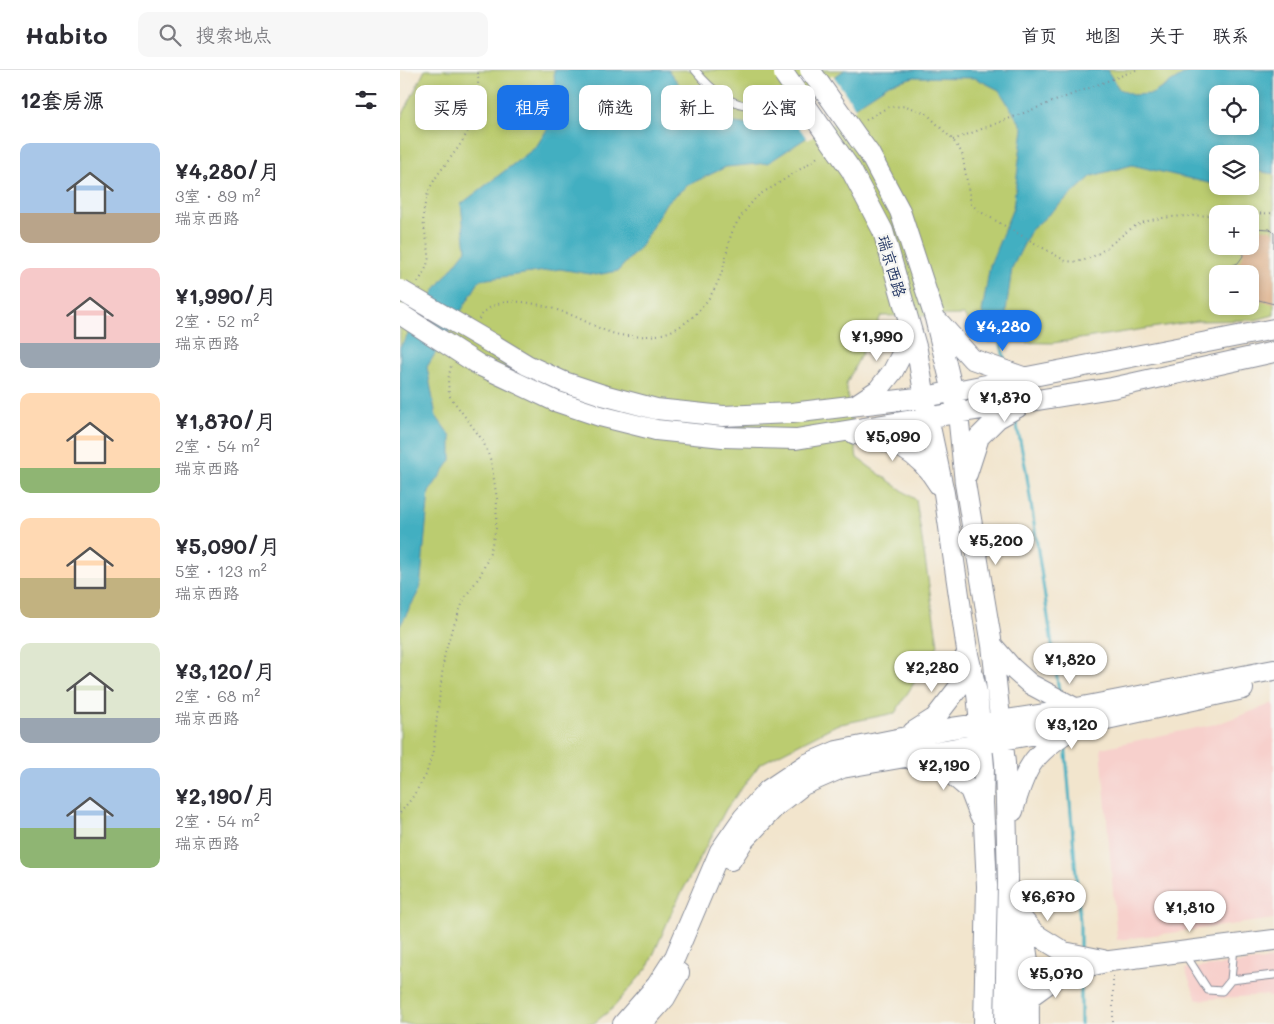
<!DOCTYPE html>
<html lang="zh">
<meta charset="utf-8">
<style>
:root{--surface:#fff;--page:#f7f7f7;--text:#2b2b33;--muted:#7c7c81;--line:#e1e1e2;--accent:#1a73e8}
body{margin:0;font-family:Mali,"LXGW WenKai TC",sans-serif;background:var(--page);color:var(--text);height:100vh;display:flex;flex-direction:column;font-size:19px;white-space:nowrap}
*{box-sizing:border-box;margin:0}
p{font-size:16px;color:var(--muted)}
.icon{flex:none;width:28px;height:28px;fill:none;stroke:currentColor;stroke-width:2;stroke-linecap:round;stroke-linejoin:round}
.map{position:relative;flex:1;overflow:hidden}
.side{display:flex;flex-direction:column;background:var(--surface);width:400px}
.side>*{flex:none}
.banner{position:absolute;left:15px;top:15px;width:475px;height:45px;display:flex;gap:10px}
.fabs{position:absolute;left:809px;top:15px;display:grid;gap:10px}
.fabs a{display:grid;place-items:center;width:50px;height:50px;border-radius:10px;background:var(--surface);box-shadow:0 2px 8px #0003;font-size:25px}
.price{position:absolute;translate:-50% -42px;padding:0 11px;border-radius:18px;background:#fff;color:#222;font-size:16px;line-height:32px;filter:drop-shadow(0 1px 2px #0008)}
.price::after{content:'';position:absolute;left:50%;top:30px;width:15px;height:11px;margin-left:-8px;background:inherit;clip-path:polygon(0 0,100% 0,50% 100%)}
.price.current{background:var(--accent);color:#fff}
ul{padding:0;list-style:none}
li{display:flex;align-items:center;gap:15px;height:125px;padding:0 20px}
li span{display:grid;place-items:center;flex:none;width:140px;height:100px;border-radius:10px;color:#555}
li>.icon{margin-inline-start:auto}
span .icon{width:60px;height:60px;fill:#fffc;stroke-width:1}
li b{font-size:21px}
h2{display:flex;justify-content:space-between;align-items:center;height:60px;padding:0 20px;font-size:21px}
.chip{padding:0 18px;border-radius:10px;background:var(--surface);box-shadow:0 2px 8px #0003;font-size:18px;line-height:45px}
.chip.current{background:var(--accent);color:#fff}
header{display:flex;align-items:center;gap:30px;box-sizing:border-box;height:70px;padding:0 25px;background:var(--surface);border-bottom:1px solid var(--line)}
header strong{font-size:24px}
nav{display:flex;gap:28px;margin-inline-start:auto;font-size:18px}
.search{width:350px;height:45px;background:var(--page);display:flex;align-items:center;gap:12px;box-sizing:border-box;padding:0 18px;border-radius:10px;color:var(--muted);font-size:19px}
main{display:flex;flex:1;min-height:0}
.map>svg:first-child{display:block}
.built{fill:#f7d0cc}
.green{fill:#bbcc6f;stroke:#6b7e66;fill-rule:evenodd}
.water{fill:#43afc1;stroke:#2f6f90;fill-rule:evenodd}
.pier{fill:#f2e5cd}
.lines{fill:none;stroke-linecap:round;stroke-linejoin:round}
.stream{stroke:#43afc1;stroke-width:3}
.building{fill:#daa87f}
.lane-casing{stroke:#868a96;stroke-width:9}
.secondary-casing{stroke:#868a96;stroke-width:22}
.primary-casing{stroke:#868a96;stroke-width:24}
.path{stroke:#868a96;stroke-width:2;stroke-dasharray:1 4;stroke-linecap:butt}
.lane{stroke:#fff;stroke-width:7}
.secondary{stroke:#fff;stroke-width:20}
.primary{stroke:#fff;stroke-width:21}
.secondary-bridge-casing{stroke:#868a96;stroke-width:22;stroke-linecap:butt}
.secondary-bridge{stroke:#fff;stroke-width:20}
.labels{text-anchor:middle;stroke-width:4.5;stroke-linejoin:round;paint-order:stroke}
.street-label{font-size:16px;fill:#1b2f5e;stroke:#f6f6f2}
</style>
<header>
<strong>Habito</strong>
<div class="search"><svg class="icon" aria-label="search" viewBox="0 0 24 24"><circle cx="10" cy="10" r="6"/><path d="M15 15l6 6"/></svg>搜索地点</div>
<nav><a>首页</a><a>地图</a><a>关于</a><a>联系</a></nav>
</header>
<main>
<section class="side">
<h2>12套房源<svg class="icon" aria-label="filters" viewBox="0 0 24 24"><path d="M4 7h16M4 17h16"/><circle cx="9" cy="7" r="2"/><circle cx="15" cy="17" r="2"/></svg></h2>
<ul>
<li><span style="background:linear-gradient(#a9c7e8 70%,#b9a48a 0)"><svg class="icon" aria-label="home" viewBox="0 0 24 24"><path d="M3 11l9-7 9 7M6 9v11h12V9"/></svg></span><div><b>¥4,280/月</b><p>3室 · 89 m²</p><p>瑞京西路</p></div></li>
<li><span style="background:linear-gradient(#f6c9c9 75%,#9aa5b1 0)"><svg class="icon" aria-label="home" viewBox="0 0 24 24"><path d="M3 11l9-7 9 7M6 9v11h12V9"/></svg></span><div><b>¥1,990/月</b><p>2室 · 52 m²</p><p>瑞京西路</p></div></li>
<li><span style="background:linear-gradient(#ffd9b3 75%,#8fb573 0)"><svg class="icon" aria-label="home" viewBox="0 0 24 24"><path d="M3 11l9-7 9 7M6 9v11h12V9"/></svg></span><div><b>¥1,870/月</b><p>2室 · 54 m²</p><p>瑞京西路</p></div></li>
<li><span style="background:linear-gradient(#ffd9b3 60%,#c2b280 0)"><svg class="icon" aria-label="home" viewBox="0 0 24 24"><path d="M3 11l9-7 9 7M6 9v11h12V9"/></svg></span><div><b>¥5,090/月</b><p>5室 · 123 m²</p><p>瑞京西路</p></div></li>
<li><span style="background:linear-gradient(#dfe7d0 75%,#9aa5b1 0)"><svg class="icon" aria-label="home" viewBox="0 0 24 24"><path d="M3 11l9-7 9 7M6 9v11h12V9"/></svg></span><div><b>¥3,120/月</b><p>2室 · 68 m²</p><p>瑞京西路</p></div></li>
<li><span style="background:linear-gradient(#a9c7e8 60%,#8fb573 0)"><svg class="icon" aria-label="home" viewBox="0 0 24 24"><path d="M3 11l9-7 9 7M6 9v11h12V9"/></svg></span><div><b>¥2,190/月</b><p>2室 · 54 m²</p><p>瑞京西路</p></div></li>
</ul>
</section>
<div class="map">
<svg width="874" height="954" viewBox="0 0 874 954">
<rect width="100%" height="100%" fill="#f6f6f2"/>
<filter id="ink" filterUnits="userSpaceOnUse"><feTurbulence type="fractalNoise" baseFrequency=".02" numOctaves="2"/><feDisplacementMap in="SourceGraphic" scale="10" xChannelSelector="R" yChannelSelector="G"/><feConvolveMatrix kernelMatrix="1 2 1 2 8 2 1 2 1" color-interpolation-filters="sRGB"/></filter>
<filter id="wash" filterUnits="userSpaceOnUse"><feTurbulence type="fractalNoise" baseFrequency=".0096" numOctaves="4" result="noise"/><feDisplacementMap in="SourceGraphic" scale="20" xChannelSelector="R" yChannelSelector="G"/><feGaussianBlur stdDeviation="1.12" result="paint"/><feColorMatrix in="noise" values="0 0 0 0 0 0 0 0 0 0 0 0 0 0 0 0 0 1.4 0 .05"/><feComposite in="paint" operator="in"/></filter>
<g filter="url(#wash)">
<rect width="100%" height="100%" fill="#f2e5cd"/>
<!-- built -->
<path class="built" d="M874,633V849L717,870L701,678L820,653Z
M874,889V929L866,925L797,930L785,899Z"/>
<!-- green -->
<path class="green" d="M25,0H874V245L855,250L797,251L653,273L583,272L564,245L481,246L446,314L457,388L516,430L538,575L495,643L436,655L360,694L326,739L274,837L248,897L213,938L193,954H0V50ZM818,24H850V56H818ZM818,84H850V116H818ZM818,144H850V176H818ZM818,204H850V236H818Z"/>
<!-- water -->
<path class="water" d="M154,0H268L295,35L323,51L354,56L445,0H707L719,19L732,25L752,24L791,0H874V104L850,100V84H818L817,115L732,95L692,106L631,160L612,198L606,241L612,272L588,271L582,242L590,195L613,138L623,58L599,20L575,8L514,7L489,14L368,93L326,97L288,115L266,133L241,176L218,201L196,205L160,199L80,210L27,297L36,346L51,367V390L29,422L20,519L0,556V277L37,217L66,180L61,134L136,77L156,45ZM818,24H850V56H818Z"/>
<!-- pier -->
<path class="pier" d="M433,5L456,39L408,70L383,35Z"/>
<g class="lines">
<!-- stream -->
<path class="stream" d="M600,268L605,293
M615,346L626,400L659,621
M665,672L680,852V878
M681,904V954"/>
</g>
<g id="blocks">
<!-- building -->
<path class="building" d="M853,158L870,159L874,163V234L855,229L850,230V204H811L838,193L843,186L842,176H850V161Z"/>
</g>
</g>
<g filter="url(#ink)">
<use href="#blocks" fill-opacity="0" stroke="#868a96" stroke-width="1"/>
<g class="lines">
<!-- lane casing -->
<g class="lane-casing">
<path id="lane" d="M295,0C312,21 336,41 365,35L412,3
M785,884L808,920L822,921L831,910L834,877
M831,910L874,905"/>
</g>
<!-- secondary casing -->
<g class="secondary-casing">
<path id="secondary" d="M458,68L469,83L500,141L535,248L558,343L565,413L592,575L605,693L608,812L605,954
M437,80L451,100L483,161L517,280L528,347L544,423L567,580L577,623L584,697L583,733L587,816L584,954
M538,251L572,289L623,307
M94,275L127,295L164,312L203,325L256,339L323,346L392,343L525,327L874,259
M79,295L155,331L200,346L256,360L323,367L396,369L712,318L874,282
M457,334L478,320L493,301L505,278L509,255
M455,364C494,371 517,379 539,415
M567,404L579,367L598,348L618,337
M592,575L612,598L630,614L675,638
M513,662L535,648L559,617L565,587
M513,690L543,697L570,720L580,746
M613,741C625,698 632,685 669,661
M331,790L344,770L376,736L403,715L442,698L648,662L843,619
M619,845L635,864L664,882L703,890
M623,867C632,894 628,925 629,954
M628,928L664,902L710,891L874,870
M223,954L257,915L275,887L320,781L343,748L368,720L407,694L437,681L552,658L646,644L874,600
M242,954L265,928L279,903"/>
</g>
<!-- primary casing -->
<g class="primary-casing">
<path id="primary" d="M616,842L618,954"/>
</g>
<!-- path -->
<path class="path" d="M466,50L488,37L506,36L526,43L553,70L562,83L571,134L579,141L664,190C692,199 715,167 737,155C756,145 796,146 818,145
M553,70L736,0
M850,144L874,143
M18,212C23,205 29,194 29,184C28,169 21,156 24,139C29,107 48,95 63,70C76,48 79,24 78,0
M79,249C96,220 141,234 166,243C183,249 198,259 215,264C228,267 244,267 257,265C289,260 315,227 323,198C327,184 328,170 334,158C339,148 347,138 354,130C359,124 367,120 373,117C389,106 405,97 420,85
M0,743L12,728L26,705L33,681L44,588L50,565L65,527L80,506L89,486L96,458L97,429L91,391L83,371L49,325L48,310L51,296
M713,906V954"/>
<!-- lane -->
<use href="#lane" class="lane"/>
<!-- secondary -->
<use href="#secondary" class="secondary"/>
<!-- primary -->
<use href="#primary" class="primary"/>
<!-- secondary-bridge casing -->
<g class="secondary-bridge-casing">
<path id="secondary-bridge" d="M410,0L458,68
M384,4L437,80
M0,220L94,275
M0,244L79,295"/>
</g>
<!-- secondary-bridge -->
<use href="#secondary-bridge" class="secondary-bridge"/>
</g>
</g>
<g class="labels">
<!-- street labels -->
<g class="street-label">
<text transform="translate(492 196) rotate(74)" y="6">瑞京西路</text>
</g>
</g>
</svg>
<div class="fabs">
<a><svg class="icon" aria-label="locate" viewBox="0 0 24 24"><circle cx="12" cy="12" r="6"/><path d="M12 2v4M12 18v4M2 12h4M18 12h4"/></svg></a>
<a><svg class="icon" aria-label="layers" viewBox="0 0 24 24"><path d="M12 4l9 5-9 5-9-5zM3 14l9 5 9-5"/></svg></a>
<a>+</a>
<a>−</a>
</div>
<b class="price current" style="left:603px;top:282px">¥4,280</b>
<b class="price" style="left:477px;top:292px">¥1,990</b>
<b class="price" style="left:605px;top:353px">¥1,870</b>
<b class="price" style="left:493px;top:392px">¥5,090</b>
<b class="price" style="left:596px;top:496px">¥5,200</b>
<b class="price" style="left:670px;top:615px">¥1,820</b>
<b class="price" style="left:532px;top:623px">¥2,280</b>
<b class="price" style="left:672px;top:680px">¥3,120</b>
<b class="price" style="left:544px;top:721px">¥2,190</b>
<b class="price" style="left:648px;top:852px">¥6,670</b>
<b class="price" style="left:790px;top:863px">¥1,810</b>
<b class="price" style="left:656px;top:929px">¥5,070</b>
<div class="banner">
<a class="chip">买房</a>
<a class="chip current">租房</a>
<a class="chip">筛选</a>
<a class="chip">新上</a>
<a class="chip">公寓</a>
</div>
</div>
</main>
